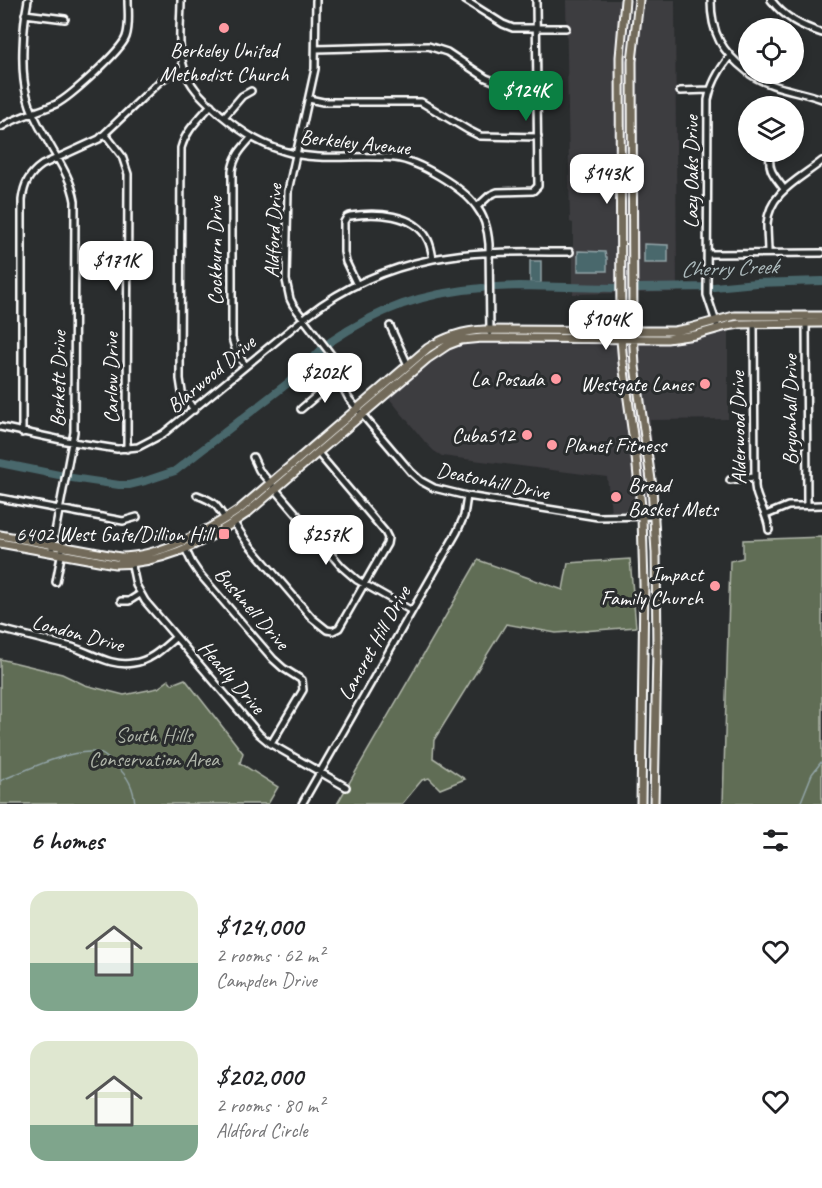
<!DOCTYPE html>
<meta charset="utf-8">
<style>
:root{--surface:#fff;--page:#f6f6f6;--text:#202124;--muted:#757577;--accent:#0b8043}
body{margin:0;font-family:Caveat,sans-serif;background:var(--page);color:var(--text);height:100vh;display:flex;flex-direction:column;font-size:22px;white-space:nowrap}
*{box-sizing:border-box;margin:0}
p{font-size:20px;color:var(--muted)}
.icon{flex:none;width:33px;height:33px;fill:none;stroke:currentColor;stroke-width:2;stroke-linecap:round;stroke-linejoin:round}
.map{position:relative;height:804px;overflow:hidden}
.side{display:flex;flex-direction:column;background:var(--surface);flex:1}
.side>*{flex:none}
.buttons{position:absolute;left:738px;top:18px;display:grid;gap:12px}
.buttons a{display:grid;place-items:center;width:66px;height:66px;border-radius:50%;background:var(--surface);box-shadow:0 3px 9px #0003;font-size:30px}
.price{position:absolute;translate:-50% -51px;padding:0 14px;border-radius:12px;background:#fff;color:#222;font-size:20px;line-height:39px;filter:drop-shadow(0 2px 3px #0008)}
.price::after{content:'';position:absolute;left:50%;top:36px;width:18px;height:14px;margin-left:-9px;background:inherit;clip-path:polygon(0 0,100% 0,50% 100%)}
.price.selected{background:var(--accent);color:#fff}
ul{padding:0;list-style:none}
li{display:flex;align-items:center;gap:18px;height:150px;padding:0 30px}
li span{display:grid;place-items:center;flex:none;width:168px;height:120px;border-radius:18px;color:#555}
li>.icon{margin-inline-start:auto}
span .icon{width:72px;height:72px;fill:#fffc;stroke-width:1}
li b{font-size:26px}
h2{display:flex;justify-content:space-between;align-items:center;height:72px;padding:0 30px;font-size:26px}
.map>svg:first-child{display:block}
.built{fill:#3e3c41}
.green{fill:#606d54;stroke:#b0b6aa;stroke-width:1.5}
.water{fill:#49676c;stroke:#92a4a7;stroke-width:1.5}
.lines{fill:none;stroke-linecap:round;stroke-linejoin:round}
.stream{stroke:#92a4a7;stroke-width:1.5}
.river{stroke:#49676c;stroke-width:8}
.minor-casing{stroke:#fff;stroke-width:10}
.major-casing{stroke:#fff;stroke-width:11}
.minor{stroke:#2a2d2e;stroke-width:5}
.major{stroke:#726b5a;stroke-width:7}
.poi-dot{fill:#ff9aa2;stroke:#2a2d2e;stroke-width:2}
.labels{text-anchor:middle;stroke-width:6;stroke-linejoin:round;paint-order:stroke}
.poi-label{font-size:21px;fill:#fff;stroke:#2a2d2e;text-anchor:end}
.street-label{font-size:21px;fill:#fff;stroke:#2a2d2e}
.park-label{font-size:21px;fill:#b0b6aa;stroke:#2a2d2e}
.water-label{font-size:22px;font-style:italic;fill:#adbbbd;stroke:#2a2d2e}
</style>
<div class="map">
<svg width="822" height="804" viewBox="0 0 822 804">
<rect width="100%" height="100%" fill="#2a2d2e"/>
<filter id="ink" filterUnits="userSpaceOnUse"><feTurbulence type="fractalNoise" baseFrequency=".0167" numOctaves="2"/><feDisplacementMap in="SourceGraphic" scale="12" xChannelSelector="R" yChannelSelector="G"/><feConvolveMatrix kernelMatrix="1 2 1 2 8 2 1 2 1" color-interpolation-filters="sRGB"/></filter>
<g filter="url(#ink)">
<!-- built -->
<path class="built" d="M566,0H675L677,292L573,294V223L570,222Z
M728,329V419L650,420L659,508L634,511H611L607,477L442,456L434,451L425,442L389,398L438,357L451,349L464,344L484,342H675L700,339Z"/>
<!-- green -->
<path class="green" d="M822,537V804H723L730,561L743,558V540Z
M630,559L636,627L556,633L506,624L434,740L433,758L465,779L440,789L429,778L422,780L402,804H337L478,560L563,590L568,563Z
M0,659L62,674L85,685L124,695L158,688L169,680L172,684L185,679L243,753L240,763L278,787L268,804H0Z"/>
<!-- water -->
<path class="water" d="M644,244L668,245V263H644Z
M578,251L605,252L606,257H607V271H578Z
M530,261H541V283H530Z"/>
<g class="lines">
<!-- stream -->
<path class="stream" d="M0,781C24,771 73,747 99,753C105,754 112,763 117,767C128,776 134,790 135,804
M800,804L812,774L822,761"/>
<!-- river -->
<path class="river" d="M496,287L519,286L614,288
M638,288L714,287L756,283L822,281
M330,342C380,308 423,293 482,288
M0,463L59,475
M72,478L119,485H129L145,481L175,471L288,383L321,350"/>
<!-- minor casing -->
<g class="minor-casing">
<path id="minor" d="M28,0C23,25 20,72 27,96C31,111 38,125 46,138C57,159 71,177 75,201L74,432L52,548
M181,0C181,22 177,47 184,68C190,88 205,100 220,114C244,134 264,147 295,154C329,161 362,154 395,158C419,161 462,187 476,206C485,217 488,231 489,244L490,333
M316,0L315,69L288,191L286,280L290,299L293,305L333,357L340,382L349,399L411,472L421,481L434,488L467,496L598,517L655,516
M465,0L503,24L513,28H566
M711,0C711,34 722,52 748,72
M771,0C785,18 801,26 822,33
M25,14L65,19
M316,49L428,46L447,52L486,78L496,82L538,83
M750,74C773,89 797,90 822,99
M680,91L709,90
M309,99L323,102H421L468,130L480,136L538,137
M224,117L242,96L251,91
M1,127C18,116 38,112 56,104C70,97 121,51 126,37C130,26 128,12 128,0
M105,134L122,156L128,174L127,449
M770,152C768,171 773,174 784,189
M477,207L490,195L497,192L533,191L538,186L536,0
M768,253C768,244 767,234 767,224C769,192 800,179 822,161
M708,254L822,253
M357,285L346,262L344,252V222L347,217L350,216C375,212 415,213 428,240C431,246 432,253 433,259
M806,320L807,505
M754,323L755,486C756,502 768,513 769,530
M390,326L408,365
M718,328L707,295L708,100C711,83 719,70 730,56
M246,366L236,352L232,338V171C234,156 242,148 251,138
M301,409L321,392L340,382
M194,410L182,392L180,379L181,148C186,130 199,119 211,105
M0,427L66,441L117,449L138,447L163,434L308,315C344,287 388,268 433,259C477,250 525,252 570,252
M22,433V200C24,184 29,174 42,165L99,139L159,82L170,74L184,68
M253,457L259,470L342,567L357,580L412,611
M730,480L754,477
M197,495C215,502 216,504 225,519
M0,498L123,521L137,517
M766,515L788,506L822,505
M234,523L246,541L312,618L327,630L333,631L339,628L387,544L388,538L385,532L318,453
M185,548L192,563L198,572L273,659L283,668L302,680L303,690L271,744
M131,561L136,585L145,601L259,734L271,744L346,787
M56,582L62,551
M121,601H129L140,594
M0,629C24,635 48,641 72,647C92,653 111,667 133,663C151,661 163,648 176,637
M302,804L457,532L464,516L467,496"/>
</g>
<!-- major casing -->
<g class="major-casing">
<path id="major" d="M625,0L620,57L621,339L623,363L636,457L642,517L644,585L641,804
M639,0L632,61L633,331L635,366L652,487L656,553L657,651L654,804
M0,535L120,557C159,557 208,531 240,509L428,348C445,337 463,331 484,330L674,331L690,328L734,316H822
M0,543L115,564C162,564 208,541 246,514L427,359L448,345L461,340L482,338L667,339L695,335L727,326L740,324L822,323"/>
</g>
<!-- minor -->
<use href="#minor" class="minor"/>
<!-- major -->
<use href="#major" class="major"/>
</g>
</g>
<!-- markers -->
<g class="poi-dot">
<circle cx="224" cy="28" r="6"/>
<circle cx="556" cy="379" r="6"/>
<circle cx="705" cy="384" r="6"/>
<circle cx="527" cy="435" r="6"/>
<circle cx="552" cy="445" r="6"/>
<circle cx="616" cy="497" r="6"/>
<rect x="218" y="528" width="12" height="12" rx="3"/>
<circle cx="715" cy="586" r="6"/>
</g>
<g class="labels">
<!-- poi labels -->
<g class="poi-label">
<text x="224" y="57" text-anchor="middle">Berkeley United<tspan x="224" dy="24">Methodist Church</tspan></text>
<text x="544" y="386">La Posada</text>
<text x="693" y="391">Westgate Lanes</text>
<text x="515" y="442">Cuba512</text>
<text x="564" y="452" text-anchor="start">Planet Fitness</text>
<text x="628" y="492" text-anchor="start">Bread<tspan x="628" dy="24">Basket Mets</tspan></text>
<text x="212" y="541">6402 West Gate/Dillion Hill</text>
<text x="703" y="581">Impact<tspan x="703" dy="24">Family Church</tspan></text>
</g>
<!-- street labels -->
<g class="street-label">
<text transform="translate(355 142) rotate(6)" y="7">Berkeley Avenue</text>
<text transform="translate(691 172) rotate(-90)" y="7">Lazy Oaks Drive</text>
<text transform="translate(273 231) rotate(-88)" y="7">Aldford Drive</text>
<text transform="translate(215 251) rotate(-90)" y="7">Cockburn Drive</text>
<text transform="translate(211 374) rotate(-40)" y="7">Blarwood Drive</text>
<text transform="translate(111 378) rotate(-90)" y="7">Carlow Drive</text>
<text transform="translate(58 379) rotate(-89)" y="7">Berkett Drive</text>
<text transform="translate(790 410) rotate(-90)" y="7">Bryonhall Drive</text>
<text transform="translate(738 428) rotate(-91)" y="7">Alderwood Drive</text>
<text transform="translate(493 481) rotate(12)" y="7">Deatonhill Drive</text>
<text transform="translate(252 608) rotate(49)" y="7">Bushnell Drive</text>
<text transform="translate(78 633) rotate(15)" y="7">London Drive</text>
<text transform="translate(374 643) rotate(-61)" y="7">Lancret Hill Drive</text>
<text transform="translate(232 677) rotate(49)" y="7">Headly Drive</text>
</g>
<!-- park labels -->
<g class="park-label">
<text x="154" y="742">South Hills<tspan x="154" dy="24">Conservation Area</tspan></text>
</g>
<!-- water labels -->
<g class="water-label">
<text transform="translate(729 267) rotate(-2)" y="8">Cherry Creek</text>
</g>
</g>
</svg>
<div class="buttons">
<a><svg class="icon" aria-label="locate" viewBox="0 0 24 24"><circle cx="12" cy="12" r="6"/><path d="M12 2v4M12 18v4M2 12h4M18 12h4"/></svg></a>
<a><svg class="icon" aria-label="layers" viewBox="0 0 24 24"><path d="M12 4l9 5-9 5-9-5zM3 14l9 5 9-5"/></svg></a>
</div>
<b class="price selected" style="left:526px;top:122px">$124K</b>
<b class="price" style="left:607px;top:205px">$143K</b>
<b class="price" style="left:116px;top:292px">$171K</b>
<b class="price" style="left:606px;top:351px">$104K</b>
<b class="price" style="left:325px;top:404px">$202K</b>
<b class="price" style="left:326px;top:566px">$257K</b>
</div>
<section class="side">
<h2>6 homes<svg class="icon" aria-label="filters" viewBox="0 0 24 24"><path d="M4 7h16M4 17h16"/><circle cx="9" cy="7" r="2"/><circle cx="15" cy="17" r="2"/></svg></h2>
<ul>
<li><span style="background:linear-gradient(#dfe7d0 60%,#7fa58c 0)"><svg class="icon" aria-label="home" viewBox="0 0 24 24"><path d="M3 11l9-7 9 7M6 9v11h12V9"/></svg></span><div><b>$124,000</b><p>2 rooms · 62 m²</p><p>Campden Drive</p></div><svg class="icon" aria-label="heart" viewBox="0 0 24 24"><path d="M12 20l-8-8c-3-5 5-10 8-4 3-6 11-1 8 4z"/></svg></li>
<li><span style="background:linear-gradient(#dfe7d0 70%,#7fa58c 0)"><svg class="icon" aria-label="home" viewBox="0 0 24 24"><path d="M3 11l9-7 9 7M6 9v11h12V9"/></svg></span><div><b>$202,000</b><p>2 rooms · 80 m²</p><p>Aldford Circle</p></div><svg class="icon" aria-label="heart" viewBox="0 0 24 24"><path d="M12 20l-8-8c-3-5 5-10 8-4 3-6 11-1 8 4z"/></svg></li>
</ul>
</section>
